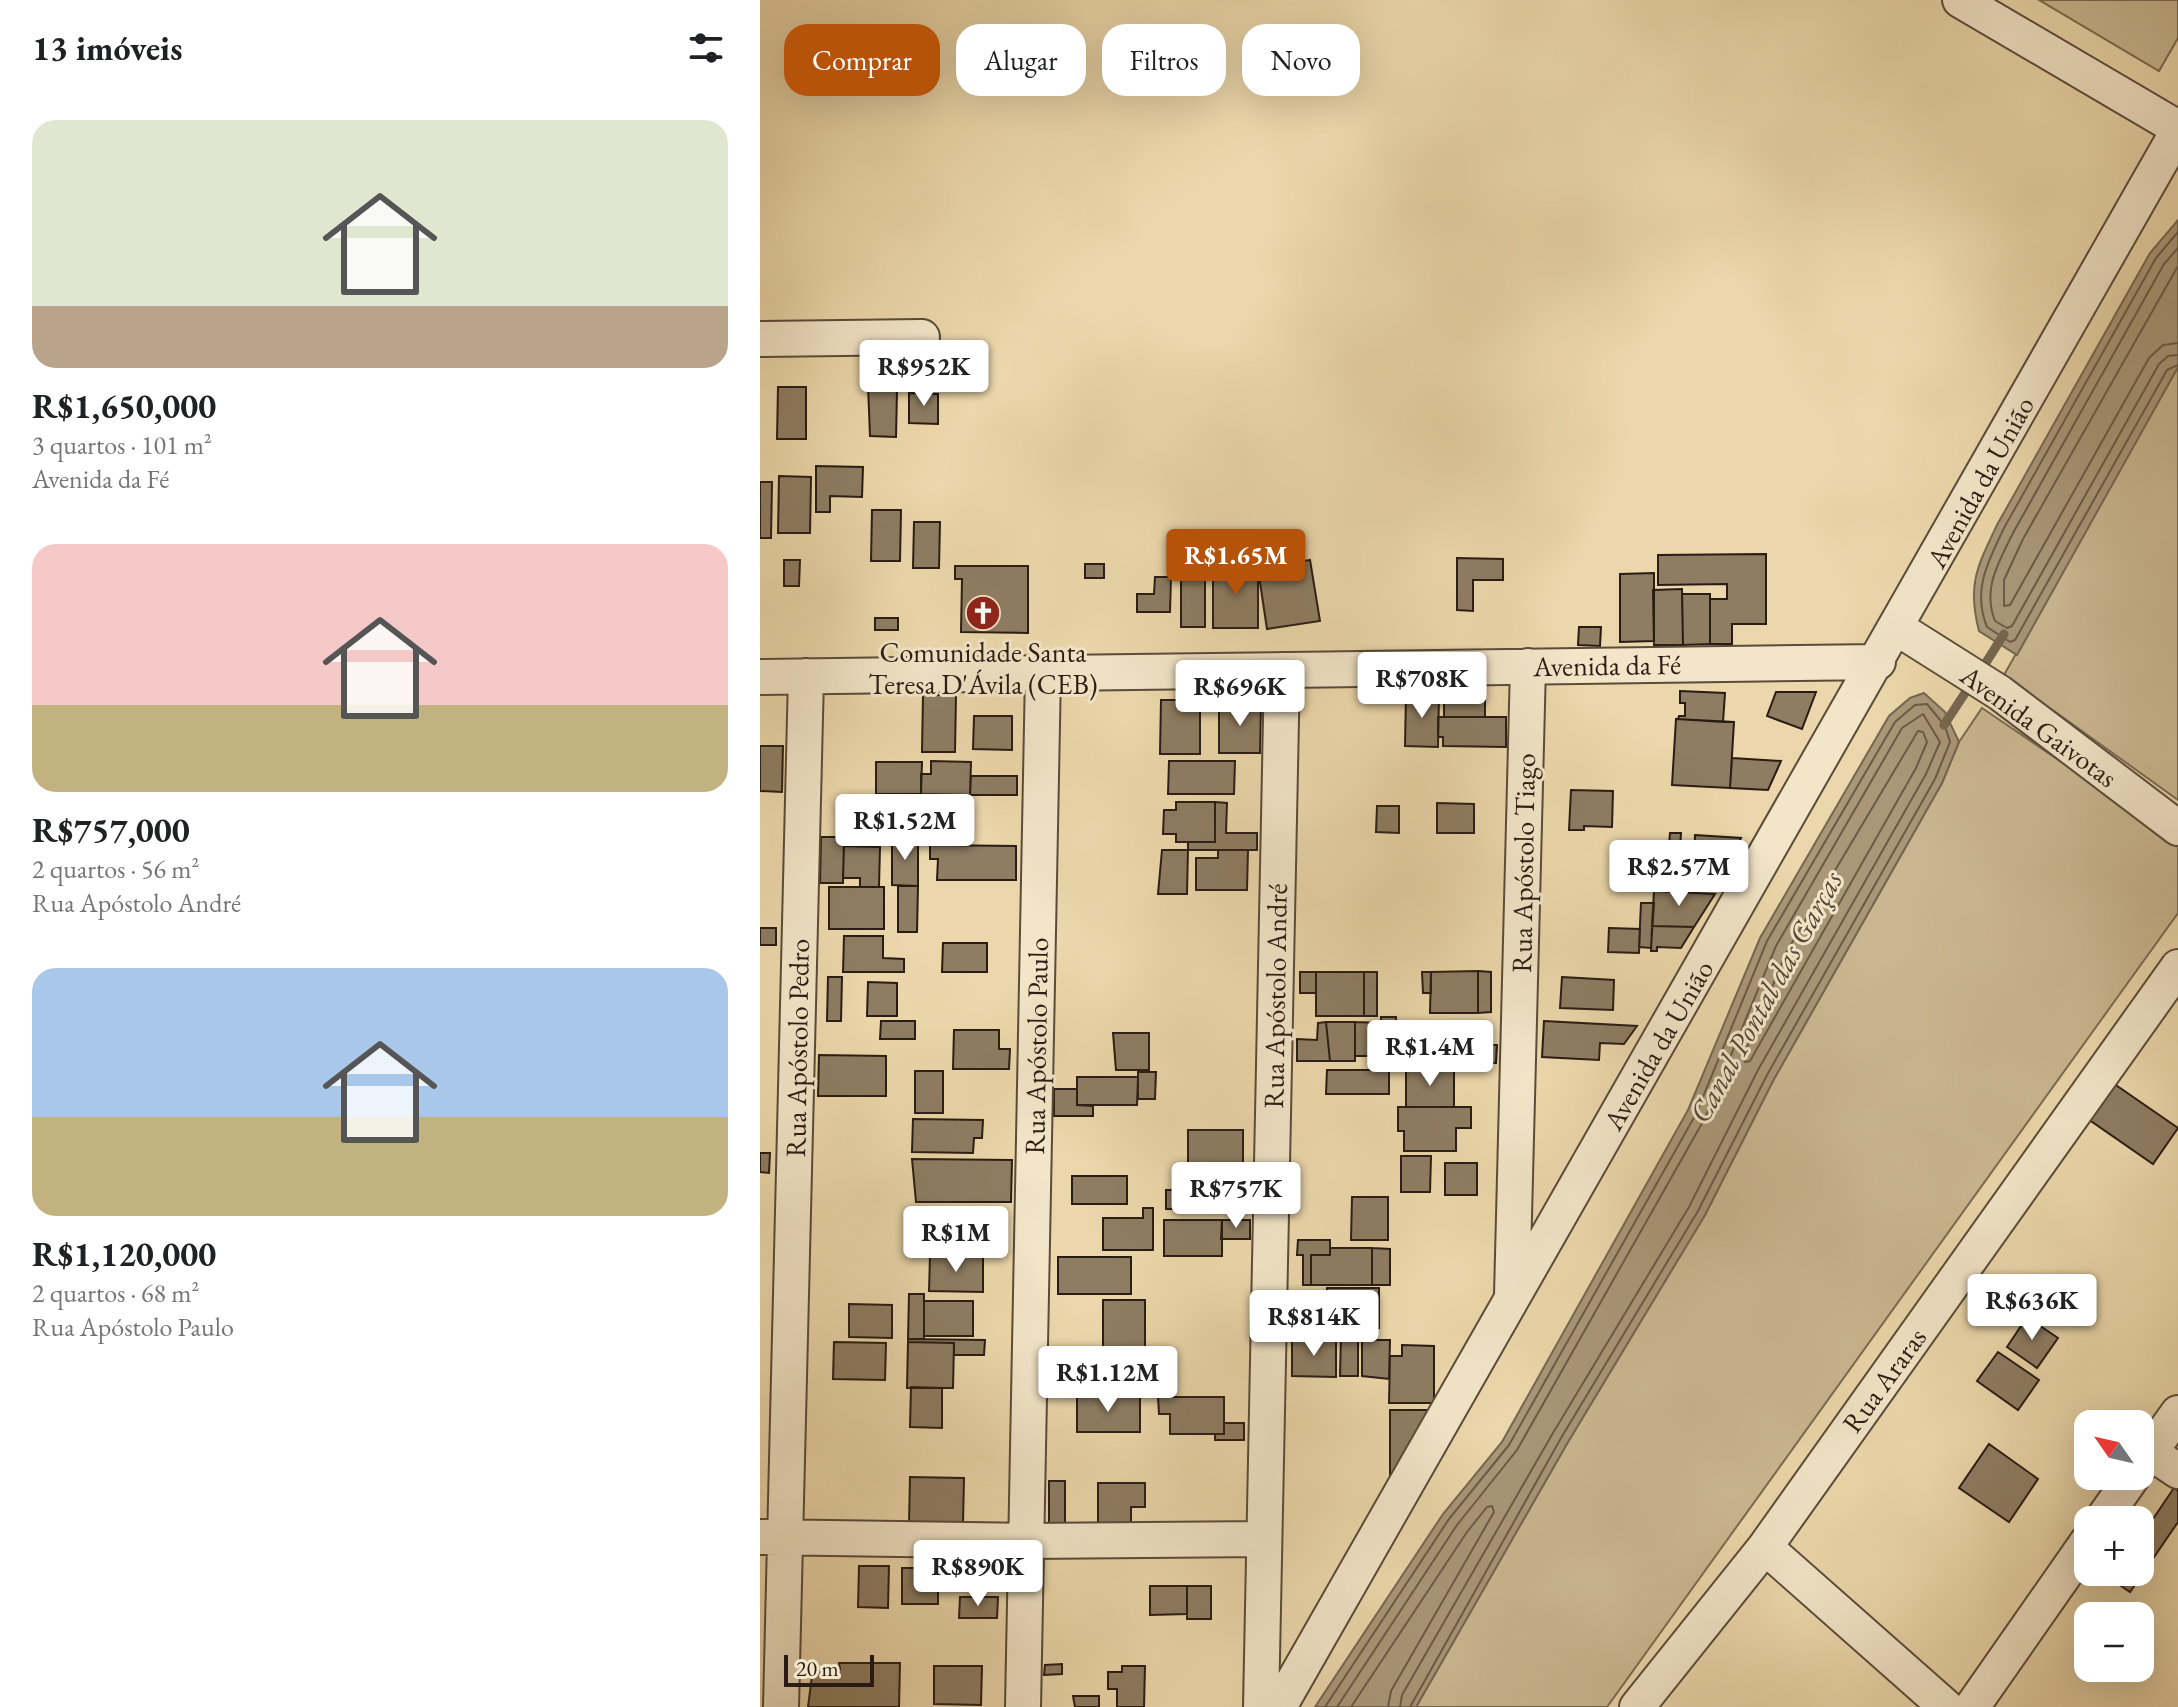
<!DOCTYPE html>
<html lang="pt">
<meta charset="utf-8">
<style>
:root{--surface:#fff;--page:#f2f2f2;--text:#202124;--muted:#757577;--accent:#b45309}
body{margin:0;font-family:"EB Garamond",serif;background:var(--page);color:var(--text);height:100vh;display:flex;flex-direction:column;font-size:30px;white-space:nowrap}
*{box-sizing:border-box;margin:0}
p{font-size:26px;color:var(--muted)}
.icon{flex:none;width:44px;height:44px;fill:none;stroke:currentColor;stroke-width:2;stroke-linecap:round;stroke-linejoin:round}
.map{position:relative;flex:1;overflow:hidden}
.panel{display:flex;flex-direction:column;background:var(--surface);width:760px}
.panel>*{flex:none}
.banner{position:absolute;left:24px;top:24px;width:760px;height:72px;display:flex;gap:16px}
.needle{width:52px;rotate:304deg}
.fabs{position:absolute;left:1314px;top:1410px;display:grid;gap:16px}
.fabs a{display:grid;place-items:center;width:80px;height:80px;border-radius:16px;background:var(--surface);box-shadow:0 8px 32px #0002;font-size:40px}
.scale{position:absolute;left:24px;bottom:20px;width:90px;box-sizing:border-box;padding-left:8px;border:4px solid #2a1c14;border-top:0;font-size:22px;line-height:28px;white-space:nowrap;color:#2a1c14;-webkit-text-stroke:6px #f2e5c8;paint-order:stroke}
.price{position:absolute;translate:-50% -68px;padding:0 18px;border-radius:8px;background:#fff;color:#222;font-size:26px;line-height:52px;filter:drop-shadow(0 2px 4px #0008)}
.price::after{content:'';position:absolute;left:50%;top:48px;width:24px;height:18px;margin-left:-12px;background:inherit;clip-path:polygon(0 0,100% 0,50% 100%)}
.price.on{background:var(--accent);color:#fff}
ul{padding:0;list-style:none}
li{display:grid;align-content:center;gap:16px;height:424px;padding:0 32px}
li span{display:grid;place-items:center;height:248px;border-radius:24px;color:#555}
li>.icon{margin-inline-start:auto}
span .icon{width:144px;height:144px;fill:#fffc;stroke-width:1}
li b{font-size:34px}
h2{display:flex;justify-content:space-between;align-items:center;height:96px;padding:0 32px;font-size:34px}
.chip{padding:0 28px;border-radius:24px;background:var(--surface);box-shadow:0 8px 32px #0002;font-size:28px;line-height:72px}
.chip.on{background:var(--accent);color:#fff}
main{display:flex;flex:1;min-height:0}
.map>svg:first-child{display:block}
.green{fill:#cab791;stroke:#7a6a52;stroke-width:2}
.water{fill:#a99778;stroke:#766650;stroke-width:2}
.lines{fill:none;stroke-linecap:round;stroke-linejoin:round}
.shore{stroke:#6a5a46;stroke-width:2}
.stream{stroke:#766650;stroke-width:9}
.building{fill:#8e7d63;stroke:#2a1c14;stroke-width:2}
.minor-casing{stroke:#5a4b3a;stroke-width:38}
.minor{stroke:#f2e5c8;stroke-width:34}
.labels{text-anchor:middle;stroke-width:6;stroke-linejoin:round;paint-order:stroke}
.street-label{font-size:28px;fill:#2a1c14;stroke:#f2e5c8}
.poi-label{font-size:28px;fill:#2a1c14;stroke:#f2e5c8}
.water-label{font-size:30px;font-style:italic;fill:#564737;stroke:#f2e5c8}
</style>
<main>
<section class="panel">
<h2>13 imóveis<svg class="icon" aria-label="filters" viewBox="0 0 24 24"><path d="M4 7h16M4 17h16"/><circle cx="9" cy="7" r="2"/><circle cx="15" cy="17" r="2"/></svg></h2>
<ul>
<li><span style="background:linear-gradient(#dfe7d0 75%,#b9a48a 0)"><svg class="icon" aria-label="home" viewBox="0 0 24 24"><path d="M3 11l9-7 9 7M6 9v11h12V9"/></svg></span><div><b>R$1,650,000</b><p>3 quartos · 101 m²</p><p>Avenida da Fé</p></div></li>
<li><span style="background:linear-gradient(#f6c9c9 65%,#c2b280 0)"><svg class="icon" aria-label="home" viewBox="0 0 24 24"><path d="M3 11l9-7 9 7M6 9v11h12V9"/></svg></span><div><b>R$757,000</b><p>2 quartos · 56 m²</p><p>Rua Apóstolo André</p></div></li>
<li><span style="background:linear-gradient(#a9c7e8 60%,#c2b280 0)"><svg class="icon" aria-label="home" viewBox="0 0 24 24"><path d="M3 11l9-7 9 7M6 9v11h12V9"/></svg></span><div><b>R$1,120,000</b><p>2 quartos · 68 m²</p><p>Rua Apóstolo Paulo</p></div></li>
</ul>
</section>
<div class="map">
<svg width="1418" height="1707" viewBox="0 0 1418 1707">
<rect width="100%" height="100%" fill="#ebd7ab"/>
<filter id="stains"><feTurbulence type="fractalNoise" baseFrequency=".0025" numOctaves="4"/><feColorMatrix values="0 0 0 0 .2 0 0 0 0 .09 0 0 0 0 .02 0 0 0 .5 -.17"/></filter>
<radialGradient id="worn" r=".72"><stop offset=".6" stop-color="#630" stop-opacity="0"/><stop offset="1" stop-color="#630" stop-opacity=".3"/></radialGradient>
<!-- green -->
<path class="green" d="M1279,0H1418V38L1399,71Z
M1418,367V800L1244,675Z
M1222,708L1418,841V913L847,1707H656L808,1442L945,1215L1014,1079L1182,783L1199,742Z"/>
<!-- water -->
<path class="water" d="M1418,220V367L1257,655L1219,631C1207,585 1217,567 1237,525L1390,253Z
M1164,693L1185,712L1199,742L1182,783L1014,1079L945,1215L808,1442L656,1707H555L683,1514L742,1442L928,1110L1000,938L1129,716L1150,698Z"/>
<g class="lines">
<!-- shore -->
<path class="shore" d="M1418,232L1396,258L1244,528C1228,562 1212,590 1227,627L1250,642L1255,640L1407,370L1418,365
M1418,248L1404,264L1253,533C1239,562 1222,588 1235,621L1247,628L1252,626L1399,364L1408,356L1418,355
M1418,266L1263,539L1244,580V606L1250,605L1389,358L1403,345L1418,343
M1158,731L1163,732L1167,742L1156,768L990,1061L985,1062L983,1057L1027,951Z
M565,1707L689,1519L749,1445L936,1114L1007,941L1135,722L1155,705L1167,704L1185,726L1190,742L1175,779L1007,1075L938,1211L801,1438L650,1707
M577,1707L697,1525L757,1450L945,1118L1016,946L1142,728L1163,714L1180,742L1166,774L998,1070L929,1207L793,1433L642,1695L640,1707
M591,1707L707,1532L727,1507L732,1506L734,1512L631,1691L628,1707"/>
<!-- stream -->
<path class="stream" d="M1220,672L1244,634
M1184,725L1211,684"/>
</g>
<!-- building -->
<path class="building" d="M108,385H127V391H137L136,437L110,436Z
M18,387H46V439H17Z
M149,393L178,394V424L149,423Z
M56,466L103,467L102,497L70,496V512H56Z
M19,476L51,477L50,533H18Z
M0,482H12L11,538H0Z
M112,510H141L140,561H111Z
M154,522H180L179,568H153Z
M1006,554V624H972V644H950V599H967V584L898,585V555Z
M697,558L743,559V580H713V611L697,610Z
M24,560H40L39,586H24Z
M550,560L560,621L507,629L498,569Z
M325,564H344V578H325Z
M195,566H268V633L201,632L202,579H195Z
M453,566H498V628H453Z
M421,571H445V627H421Z
M894,573V641L860,642V574Z
M395,577H411L410,612H377V594H394Z
M922,589L923,645H894L893,590Z
M922,594H950V644L923,645Z
M115,618H138V630H115Z
M819,627H841L840,646L818,645Z
M920,691L965,693L963,722L918,719L919,716H925V703H920Z
M1016,692H1056L1042,729L1007,716Z
M646,694L679,695L678,747L645,746Z
M684,694H725V717H684Z
M163,695H196L195,752H162Z
M401,700H440V754H400Z
M459,702L501,703L500,753H459Z
M214,716H252V750L213,749Z
M678,717H746V747L683,746V737H678Z
M916,719L974,722L970,788L912,785Z
M0,746H23L22,792L0,791Z
M972,758L1021,761L1008,790L970,788Z
M171,761L211,762L210,795L161,794V774H171Z
M409,761H475L474,794H408Z
M116,762H162L161,794H116Z
M211,776H257V795H210Z
M811,790L853,791L852,827L824,826V830H809Z
M166,802H200V835H165Z
M416,802H455V842H416V834H403L404,810H416Z
M455,802L467,803L466,833H497V850H428V842H455Z
M677,803L714,804V833H677Z
M617,806H639V833L616,832Z
M910,833H921L918,884L889,883L890,871L884,870L886,844L909,845Z
M935,835L981,838L969,862H934Z
M61,837H84L83,883H60Z
M132,839H158V886L132,885Z
M170,845L256,846V880H177L178,859H170Z
M84,846L120,847L119,887H100V878H83Z
M402,850H428L427,894H398Z
M458,850H488L487,890H436V858H458Z
M928,862H969L958,883L927,881Z
M138,886H158L157,932H138Z
M69,887H124V929H69Z
M894,891L955,894L934,927L892,926Z
M881,903H894L891,948L879,947Z
M892,926L934,927L921,948L897,947V951H891Z
M0,928H16V945H0Z
M849,928L880,929L879,953L848,952Z
M84,936H123V958L144,959V972H83Z
M183,943H227V972H182Z
M718,971L731,972V1012L718,1013Z
M718,971V1013H670L671,972Z
M540,972H556V993H540Z
M556,972H604V1016H556Z
M604,972H617V1016H604Z
M662,972H671V993H663Z
M68,977H82L81,1021H67Z
M802,977L854,980L853,1010L800,1008Z
M108,982L137,983V1016H107Z
M621,1017H636V1056H621Z
M121,1021H155V1039H120Z
M784,1021L877,1026L864,1044L840,1043L839,1060L782,1057Z
M566,1022L570,1061H537V1039L557,1040L558,1023Z
M566,1022H595V1061H570Z
M595,1022L621,1023V1056H595Z
M650,1026L700,1027V1057H649Z
M194,1030H239V1049H250L249,1069H193Z
M353,1033H389V1070H356Z
M700,1045H737L736,1063L700,1062Z
M59,1055L126,1056V1096H58Z
M694,1068V1107H646V1069Z
M567,1070H629V1094H566Z
M155,1071H183V1113H155Z
M378,1072H396L395,1099H378Z
M317,1077H378L377,1105H317Z
M1350,1081L1418,1128L1393,1164L1325,1117Z
M294,1089H317V1105L333,1106V1116H294Z
M638,1107H711V1128H696V1151H644V1131H638Z
M153,1119L223,1120L222,1138H214L213,1153L152,1152Z
M428,1130H483V1165H428Z
M0,1153H10L9,1173L0,1172Z
M641,1156H671L670,1192H641Z
M152,1159L252,1160L251,1202H156Z
M685,1163H717V1195H685Z
M423,1165H438V1209H406V1190H423Z
M438,1165H490L489,1209H438Z
M312,1176H367V1204H312Z
M592,1197H628V1240H591Z
M383,1208H393V1250H343V1218H383Z
M404,1220H462V1256H404Z
M462,1220H490V1239H461Z
M538,1240H570V1255H551V1285H543V1255H537Z
M570,1248H612V1285H551V1255H570Z
M612,1248L630,1249V1285H612Z
M170,1256H223V1292L169,1291Z
M298,1257H371V1294H298Z
M567,1288H619V1328H567Z
M149,1294H164V1339H148Z
M343,1300H385V1388H331L330,1374H343Z
M164,1301H213V1336H164Z
M89,1304L132,1305V1338L89,1337Z
M1267,1317L1298,1338L1277,1368L1247,1347Z
M581,1335H598V1376H580Z
M148,1339L225,1340L224,1355H194V1343L148,1342Z
M532,1339H576V1377L532,1376Z
M602,1340H630L629,1379L602,1376Z
M74,1342L126,1343L125,1380L73,1379Z
M148,1342L194,1343L193,1388H147Z
M642,1345L674,1346V1403H629L630,1356H642Z
M1238,1352L1279,1380L1258,1410L1217,1381Z
M151,1387L182,1388V1428L150,1427Z
M317,1396H380V1432H317Z
M398,1397H464V1434H410V1414H399Z
M630,1410H668L637,1479L630,1480Z
M464,1423H484V1440H455V1434H464Z
M1229,1444L1278,1479L1249,1522L1199,1488Z
M150,1477L204,1478L203,1523H149Z
M289,1481H305V1524H289Z
M338,1483H385V1507H371V1529H338Z
M1414,1488L1418,1491V1522L1390,1563L1380,1555V1538Z
M1380,1555L1390,1563L1370,1592L1341,1572H1380Z
M99,1566H129L128,1608L98,1607Z
M142,1568H178V1604H142Z
M390,1586H427V1614L390,1615Z
M427,1586H451V1619H427Z
M200,1597H238L237,1618H199Z
M79,1663H140L139,1707H48L53,1668L80,1669Z
M302,1664V1674L284,1675L285,1665Z
M174,1666H222L221,1705L174,1704Z
M362,1666H385L384,1707H357V1689H348V1672H362Z
M313,1696H339V1707H315Z"/>
<g class="lines">
<!-- minor casing -->
<g class="minor-casing">
<path id="minor" d="M1200,0L1418,128
M0,339L162,337
M1137,628L1240,693L1418,828
M0,677L1118,662
M752,1295L768,666
M1390,1452L1418,1471
M1380,1466L1418,1413
M1342,1520L1373,1476
M0,1537L267,1541L504,1539
M1005,1547L1186,1707
M21,1707L46,676
M263,1707L283,673
M501,1707L522,670
M519,1707L1418,131
M877,1707L1005,1547L1418,967
M1212,1707L1328,1541"/>
</g>
<!-- minor -->
<use href="#minor" class="minor"/>
</g>
<!-- icons -->
<defs>
<g id="church-disc" transform="scale(1.8)"><circle r="9.5" fill="#8f2418" stroke="#f2e5c8"/><path d="M-1.2-6h2.4v3.5h3.3v2.4h-3.3V6h-2.4V-.1h-3.3v-2.4h3.3Z" fill="#fff"/></g>
</defs>
<g fill-rule="evenodd">
<use href="#church-disc" x="223" y="613"/>
</g>
<g class="labels">
<!-- street labels -->
<g class="street-label">
<text transform="translate(1220 482) rotate(-61)" y="10">Avenida da União</text>
<text transform="translate(847 665) rotate(-1)" y="10">Avenida da Fé</text>
<text transform="translate(1279 726) rotate(36)" y="10">Avenida Gaivotas</text>
<text transform="translate(763 863) rotate(-89)" y="10">Rua Apóstolo Tiago</text>
<text transform="translate(515 996) rotate(-89)" y="10">Rua Apóstolo André</text>
<text transform="translate(898 1045) rotate(-60)" y="10">Avenida da União</text>
<text transform="translate(276 1046) rotate(-89)" y="10">Rua Apóstolo Paulo</text>
<text transform="translate(37 1048) rotate(-89)" y="10">Rua Apóstolo Pedro</text>
<text transform="translate(1124 1380) rotate(-54)" y="10">Rua Araras</text>
</g>
<!-- poi labels -->
<g class="poi-label">
<text x="223" y="662">Comunidade Santa<tspan x="223" dy="32">Teresa D'Ávila (CEB)</tspan></text>
</g>
<!-- water labels -->
<g class="water-label">
<text transform="translate(1006 997) rotate(-61)" y="10">Canal Pontal das Garças</text>
</g>
</g>
<rect width="100%" height="100%" filter="url(#stains)"/>
<rect width="100%" height="100%" fill="url(#worn)"/>
</svg>
<div class="fabs">
<a><svg class="needle" viewBox="-14 -14 28 28"><path d="M0-13l5 13h-10z" fill="#e53935"/><path d="M0 13l5-13h-10z" fill="#757577"/></svg></a>
<a>+</a>
<a>−</a>
</div>
<div class="scale">20 m</div>
<b class="price" style="left:164px;top:408px">R$952K</b>
<b class="price on" style="left:476px;top:597px">R$1.65M</b>
<b class="price" style="left:662px;top:720px">R$708K</b>
<b class="price" style="left:480px;top:728px">R$696K</b>
<b class="price" style="left:145px;top:862px">R$1.52M</b>
<b class="price" style="left:919px;top:908px">R$2.57M</b>
<b class="price" style="left:670px;top:1088px">R$1.4M</b>
<b class="price" style="left:476px;top:1230px">R$757K</b>
<b class="price" style="left:196px;top:1274px">R$1M</b>
<b class="price" style="left:1272px;top:1342px">R$636K</b>
<b class="price" style="left:554px;top:1358px">R$814K</b>
<b class="price" style="left:348px;top:1414px">R$1.12M</b>
<b class="price" style="left:218px;top:1608px">R$890K</b>
<div class="banner">
<a class="chip on">Comprar</a>
<a class="chip">Alugar</a>
<a class="chip">Filtros</a>
<a class="chip">Novo</a>
</div>
</div>
</main>
